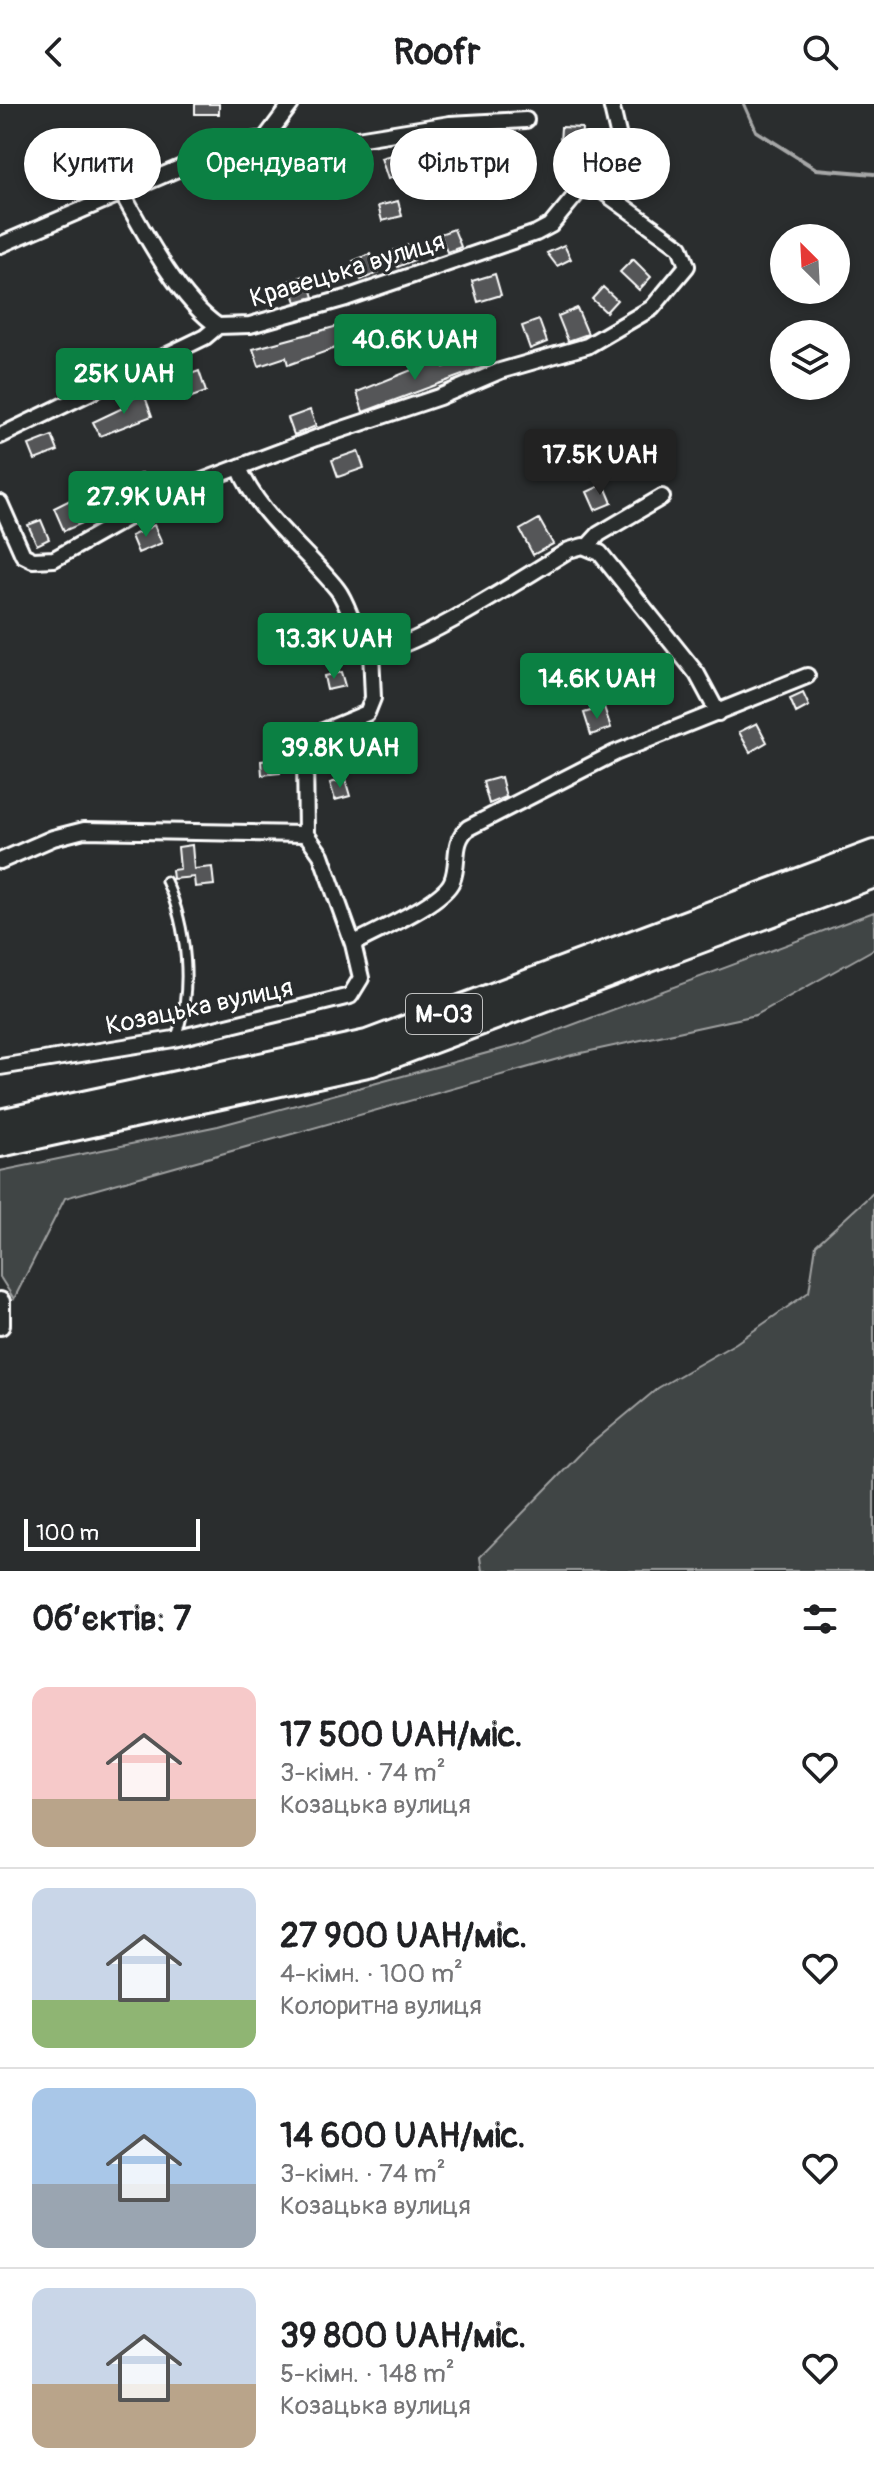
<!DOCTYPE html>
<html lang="uk">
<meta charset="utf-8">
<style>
:root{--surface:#fff;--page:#f2f2f2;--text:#202124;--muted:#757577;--line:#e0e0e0;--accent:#0b8043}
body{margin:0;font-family:Pangolin,sans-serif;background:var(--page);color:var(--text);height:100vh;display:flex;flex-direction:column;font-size:30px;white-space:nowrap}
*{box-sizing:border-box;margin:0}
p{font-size:26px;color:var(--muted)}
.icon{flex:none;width:44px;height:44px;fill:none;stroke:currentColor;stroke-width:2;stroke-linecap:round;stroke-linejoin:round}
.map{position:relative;height:1467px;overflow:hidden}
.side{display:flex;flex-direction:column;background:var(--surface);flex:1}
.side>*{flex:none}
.top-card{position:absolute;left:24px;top:24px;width:826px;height:72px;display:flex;gap:16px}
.needle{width:52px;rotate:336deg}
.tools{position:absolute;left:770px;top:120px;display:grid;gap:16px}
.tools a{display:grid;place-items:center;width:80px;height:80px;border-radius:50%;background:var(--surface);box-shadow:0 4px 12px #0003;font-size:40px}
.scale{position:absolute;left:24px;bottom:20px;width:176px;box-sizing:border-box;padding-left:8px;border:4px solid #fff;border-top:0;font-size:22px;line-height:28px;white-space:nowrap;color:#fff;-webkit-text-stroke:6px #2a2d2e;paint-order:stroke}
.price{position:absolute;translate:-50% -68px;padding:0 18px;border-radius:8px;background:var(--accent);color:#fff;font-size:26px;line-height:52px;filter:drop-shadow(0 2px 4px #0008)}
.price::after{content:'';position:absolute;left:50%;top:48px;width:24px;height:18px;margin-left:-12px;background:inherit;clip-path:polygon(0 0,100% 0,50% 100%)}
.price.selected{background:#222;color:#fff}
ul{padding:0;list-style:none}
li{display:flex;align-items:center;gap:24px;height:200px;padding:0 32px}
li+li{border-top:2px solid var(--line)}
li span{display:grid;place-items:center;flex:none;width:224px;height:160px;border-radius:16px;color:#555}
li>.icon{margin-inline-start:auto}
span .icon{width:96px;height:96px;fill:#fffc;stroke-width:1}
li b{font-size:34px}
h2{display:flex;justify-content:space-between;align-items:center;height:96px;padding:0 32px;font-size:34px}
.pill{padding:0 28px;border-radius:36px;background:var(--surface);box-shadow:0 4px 12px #0003;font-size:28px;line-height:72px}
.pill.selected{background:var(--accent);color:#fff}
header{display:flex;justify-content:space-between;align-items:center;height:104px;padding:0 32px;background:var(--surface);font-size:36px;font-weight:800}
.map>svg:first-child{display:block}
.green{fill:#414445;stroke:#a0a2a2;stroke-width:2}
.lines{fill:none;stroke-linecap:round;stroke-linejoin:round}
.stream{stroke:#a6a7a7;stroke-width:4}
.building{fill:#555758;stroke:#fff;stroke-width:2}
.service-casing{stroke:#fff;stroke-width:13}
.minor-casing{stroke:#fff;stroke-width:20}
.tertiary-casing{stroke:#fff;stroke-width:24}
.trunk-casing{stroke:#fff;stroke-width:30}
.service{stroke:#2a2d2e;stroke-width:7}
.minor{stroke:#2a2d2e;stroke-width:14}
.tertiary{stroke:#2a2d2e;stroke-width:18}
.trunk{stroke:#2a2d2e;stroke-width:24}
.labels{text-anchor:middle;stroke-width:6;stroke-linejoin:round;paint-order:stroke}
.shield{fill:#2a2d2e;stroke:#bfc0c0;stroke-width:2}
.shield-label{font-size:24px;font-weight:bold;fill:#fff}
.street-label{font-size:26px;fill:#fff;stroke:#2a2d2e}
</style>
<header><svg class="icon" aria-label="back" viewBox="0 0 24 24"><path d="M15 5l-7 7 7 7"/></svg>Roofr<svg class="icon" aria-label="search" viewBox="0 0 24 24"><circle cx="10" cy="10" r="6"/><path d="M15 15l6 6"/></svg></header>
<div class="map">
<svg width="874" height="1467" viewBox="0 0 874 1467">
<rect width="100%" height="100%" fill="#2a2d2e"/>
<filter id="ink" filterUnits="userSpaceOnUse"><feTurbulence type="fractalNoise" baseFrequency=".0125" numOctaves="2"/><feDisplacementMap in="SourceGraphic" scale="16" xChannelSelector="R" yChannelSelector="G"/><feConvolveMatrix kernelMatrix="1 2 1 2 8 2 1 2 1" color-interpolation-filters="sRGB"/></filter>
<g filter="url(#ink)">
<!-- green -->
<path class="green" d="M874,808V845L756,911L572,951L65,1094L14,1195L0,1173V1067L218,1022L524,939Z
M874,1088V1467H482L480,1453L586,1344L658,1284L736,1239L809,1188L816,1141Z"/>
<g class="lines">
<!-- stream -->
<path class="stream" d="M744,0L756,27L816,65L874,70"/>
</g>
<!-- building -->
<path class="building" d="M195,0H219V10H195Z
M561,23L582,24L581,40L560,39Z
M413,45L419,65L388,75L381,54Z
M361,51L365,72L339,77L341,82L327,88L319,69L343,59V55Z
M398,97L402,112L382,117L378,102Z
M454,125L461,143L447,148L440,130Z
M408,141L414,156L398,163L392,147Z
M564,141L571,155L557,162L547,149Z
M370,150L378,169L361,176L353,157Z
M633,155L651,173L639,186L620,168Z
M495,170L501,191L478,198L472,177Z
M307,171L314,193L296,198L289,177Z
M603,183L617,196L606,208L592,195Z
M577,204L588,230L568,237L558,212Z
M539,216L547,238L530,245L522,222Z
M338,222L344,241L288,261L286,253L259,262L253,245Z
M480,251L484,263L363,308L357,288L441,254L444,263Z
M199,267L206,288L189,294L182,273Z
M144,290L152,312L100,332L93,318L127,302L125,297Z
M310,306L316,322L294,331L288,314Z
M52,332L58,347L35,356L29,341Z
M358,347L364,364L338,373L332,356Z
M142,369L151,389L133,397L124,377Z
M604,380L612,399L595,406L587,388Z
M76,393L87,417L64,427L54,404Z
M539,415L553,440L533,451L520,426Z
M41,416L49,435L37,441L28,421Z
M154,421L162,439L138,449L131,432Z
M317,509L321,524L305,528L301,514Z
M341,568L345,582L327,586L324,572Z
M803,589L809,602L796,609L790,595Z
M604,603L611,624L591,631L584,609Z
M757,619L767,638L750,648L739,628Z
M280,655V669L262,671L261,657Z
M501,673L506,693L489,700L483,678Z
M345,675L350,692L335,696L330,679Z
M192,741L194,765L212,763L214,781L195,783L194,773L173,775L172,766L180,765L178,743Z"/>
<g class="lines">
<!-- service casing -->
<g class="service-casing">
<path id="service" d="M166,777C187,822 194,888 175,935"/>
</g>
<!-- minor casing -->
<g class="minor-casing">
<path id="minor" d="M611,0L620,38
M265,35L291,0
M122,89C144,129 180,197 218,222
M0,141L238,39L265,35L307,43L450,20L526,16
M0,332L205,233L218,222L250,221L346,194L536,129L551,121L584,81L601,86L680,143L687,162L652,204L587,242L500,267L439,293L316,334L173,388L54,455L33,456L23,451L0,399
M239,363C257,410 305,445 337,485C351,502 354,537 374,548C409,549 534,467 569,446L583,442L600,449L697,570L718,609
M587,443L599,430L662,393
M0,757L53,734L84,726L306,730
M353,840L321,751L306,730L305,651L314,631L367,609L373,594L371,547
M0,963L174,935L350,892L361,874L353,840C376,827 443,799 452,777C460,758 451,739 468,724L615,649L807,572"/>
</g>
<!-- tertiary casing -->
<g class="tertiary-casing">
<path id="tertiary" d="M0,1198V1221"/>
</g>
<!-- trunk casing -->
<g class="trunk-casing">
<path id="trunk" d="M0,1018L367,939L874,749
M0,1040L372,959L874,771"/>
</g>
<!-- service -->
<use href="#service" class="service"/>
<!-- minor -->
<use href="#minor" class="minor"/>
<!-- tertiary -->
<use href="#tertiary" class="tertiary"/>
<!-- trunk -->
<use href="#trunk" class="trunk"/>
</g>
</g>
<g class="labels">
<!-- shield labels -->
<rect class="shield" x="406" y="890" width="76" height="40" rx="6"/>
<g class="shield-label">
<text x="444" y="918">М-03</text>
</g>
<!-- street labels -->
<g class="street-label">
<text transform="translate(347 165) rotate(-17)" y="9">Кравецька вулиця</text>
<text transform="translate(199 902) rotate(-12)" y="9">Козацька вулиця</text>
</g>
</g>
</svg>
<div class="tools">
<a><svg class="needle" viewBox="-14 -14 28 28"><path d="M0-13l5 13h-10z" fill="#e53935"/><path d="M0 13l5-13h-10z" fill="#757577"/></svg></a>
<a><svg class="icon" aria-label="layers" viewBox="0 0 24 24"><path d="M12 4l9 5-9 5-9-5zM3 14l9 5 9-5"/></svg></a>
</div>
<div class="scale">100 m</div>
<b class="price" style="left:415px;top:278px">40.6K UAH</b>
<b class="price" style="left:124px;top:312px">25K UAH</b>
<b class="price selected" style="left:600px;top:393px">17.5K UAH</b>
<b class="price" style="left:146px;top:435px">27.9K UAH</b>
<b class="price" style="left:334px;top:577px">13.3K UAH</b>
<b class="price" style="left:597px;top:617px">14.6K UAH</b>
<b class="price" style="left:340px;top:686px">39.8K UAH</b>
<div class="top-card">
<a class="pill">Купити</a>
<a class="pill selected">Орендувати</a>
<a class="pill">Фільтри</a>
<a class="pill">Нове</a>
</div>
</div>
<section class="side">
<h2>Об’єктів: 7<svg class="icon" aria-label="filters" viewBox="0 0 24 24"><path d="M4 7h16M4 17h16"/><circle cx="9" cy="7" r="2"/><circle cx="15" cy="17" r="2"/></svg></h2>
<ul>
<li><span style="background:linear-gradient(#f6c9c9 70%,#b9a48a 0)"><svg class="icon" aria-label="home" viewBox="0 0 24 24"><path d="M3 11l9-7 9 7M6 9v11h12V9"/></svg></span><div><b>17 500 UAH/міс.</b><p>3-кімн. · 74 m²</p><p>Козацька вулиця</p></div><svg class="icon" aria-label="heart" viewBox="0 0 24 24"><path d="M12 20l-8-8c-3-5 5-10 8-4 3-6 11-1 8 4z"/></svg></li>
<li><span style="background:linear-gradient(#c9d6e8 70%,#8fb573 0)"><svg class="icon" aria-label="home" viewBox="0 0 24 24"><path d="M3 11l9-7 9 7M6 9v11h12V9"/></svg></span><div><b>27 900 UAH/міс.</b><p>4-кімн. · 100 m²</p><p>Колоритна вулиця</p></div><svg class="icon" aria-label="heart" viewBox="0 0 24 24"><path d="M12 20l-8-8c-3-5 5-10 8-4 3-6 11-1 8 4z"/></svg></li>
<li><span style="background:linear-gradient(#a9c7e8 60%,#9aa5b1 0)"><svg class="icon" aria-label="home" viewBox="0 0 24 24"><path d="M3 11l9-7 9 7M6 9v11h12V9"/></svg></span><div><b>14 600 UAH/міс.</b><p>3-кімн. · 74 m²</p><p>Козацька вулиця</p></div><svg class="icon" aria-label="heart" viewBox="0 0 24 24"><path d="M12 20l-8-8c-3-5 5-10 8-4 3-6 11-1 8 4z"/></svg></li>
<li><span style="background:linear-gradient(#c9d6e8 60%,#b9a48a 0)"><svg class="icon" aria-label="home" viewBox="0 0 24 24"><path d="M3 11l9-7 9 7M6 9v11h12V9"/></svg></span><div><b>39 800 UAH/міс.</b><p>5-кімн. · 148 m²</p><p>Козацька вулиця</p></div><svg class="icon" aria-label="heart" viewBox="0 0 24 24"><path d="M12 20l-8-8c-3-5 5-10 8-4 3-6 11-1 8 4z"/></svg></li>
</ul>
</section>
